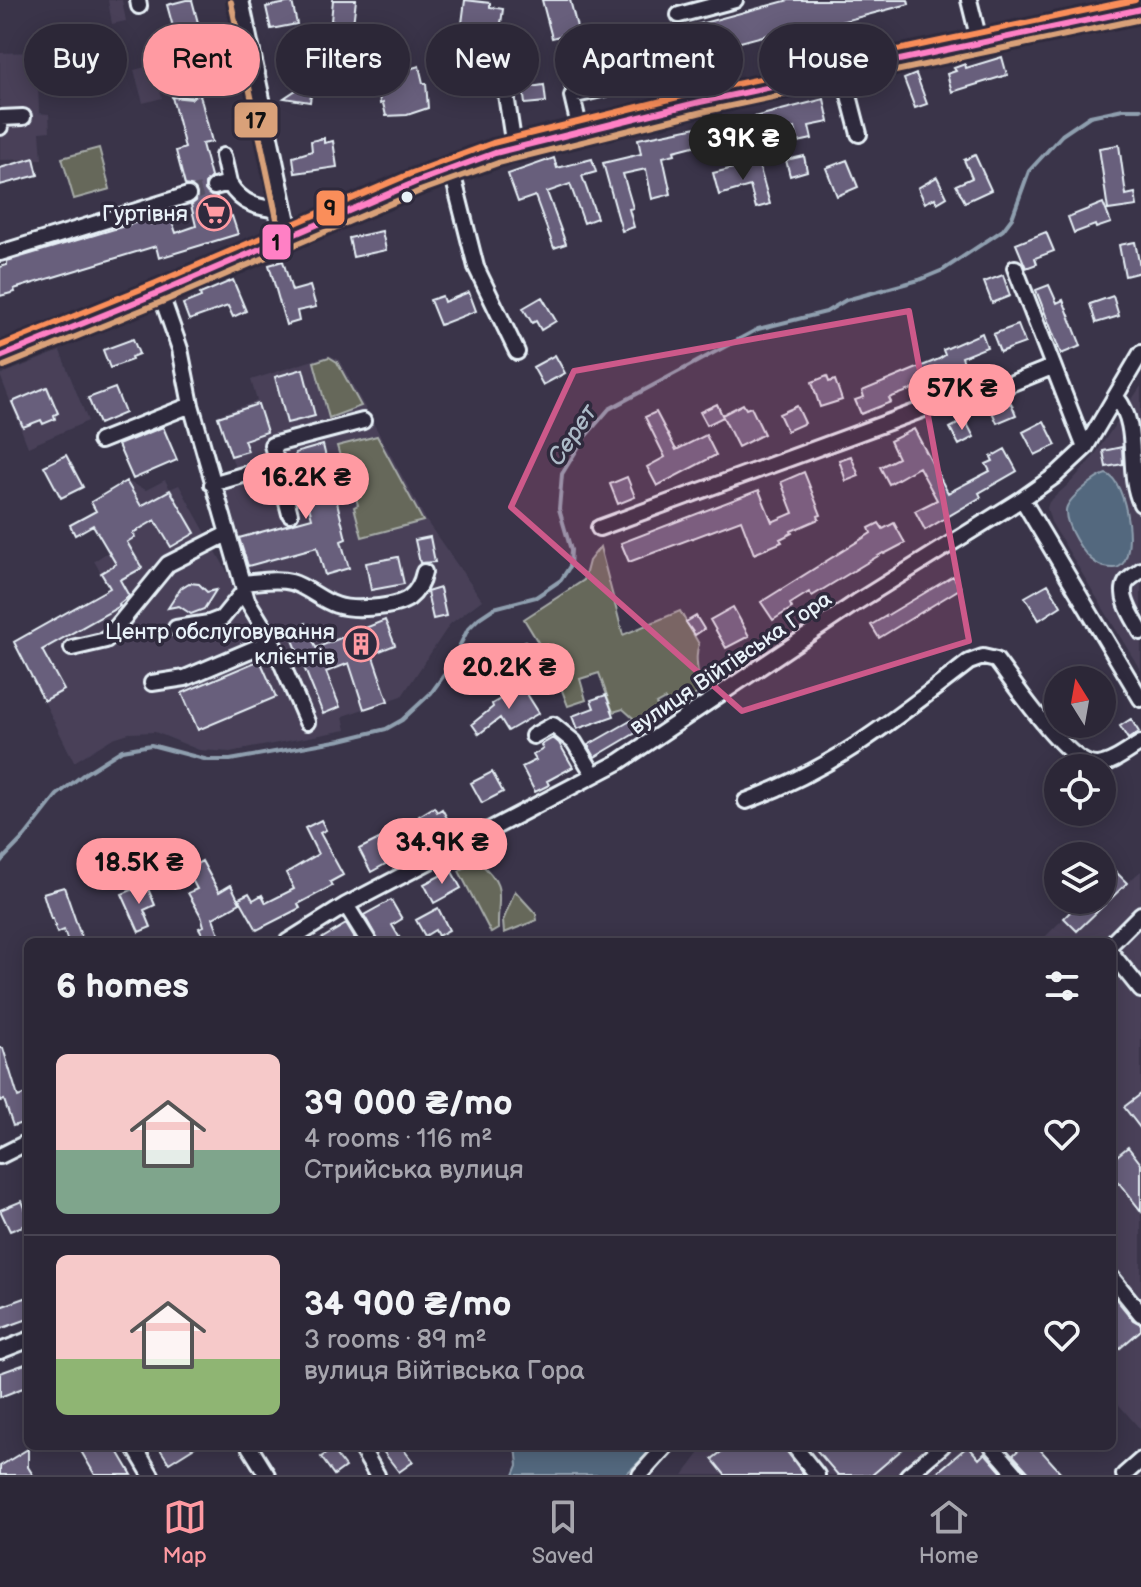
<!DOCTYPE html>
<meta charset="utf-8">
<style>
:root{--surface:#2c2737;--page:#383342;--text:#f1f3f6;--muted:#a6a5ad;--line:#484452;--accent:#ff9aa2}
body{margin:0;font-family:"Balsamiq Sans",sans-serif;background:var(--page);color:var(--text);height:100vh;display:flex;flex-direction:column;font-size:30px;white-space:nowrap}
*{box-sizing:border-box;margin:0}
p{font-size:26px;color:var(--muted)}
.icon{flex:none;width:44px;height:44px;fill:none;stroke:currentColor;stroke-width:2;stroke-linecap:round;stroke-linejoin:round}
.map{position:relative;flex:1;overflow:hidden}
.drawer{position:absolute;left:24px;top:938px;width:1092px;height:512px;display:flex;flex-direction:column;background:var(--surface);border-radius:12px;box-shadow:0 4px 20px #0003,0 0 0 2px var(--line)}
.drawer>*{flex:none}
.hud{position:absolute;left:24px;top:24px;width:1094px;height:72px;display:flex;gap:16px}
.needle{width:52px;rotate:349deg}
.controls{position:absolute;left:1044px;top:666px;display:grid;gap:16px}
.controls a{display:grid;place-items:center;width:72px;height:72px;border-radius:50%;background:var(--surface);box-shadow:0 4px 20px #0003,0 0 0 2px var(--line);font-size:40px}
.price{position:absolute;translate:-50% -68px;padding:0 18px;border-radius:28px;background:var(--accent);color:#111;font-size:26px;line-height:52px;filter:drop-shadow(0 2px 4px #0008)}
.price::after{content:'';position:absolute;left:50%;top:48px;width:24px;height:18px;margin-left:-12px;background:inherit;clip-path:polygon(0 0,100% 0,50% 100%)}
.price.active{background:#222;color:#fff}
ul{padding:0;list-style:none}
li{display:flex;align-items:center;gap:24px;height:200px;padding:0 32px}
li+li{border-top:2px solid var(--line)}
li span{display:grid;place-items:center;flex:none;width:224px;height:160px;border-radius:12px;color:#555}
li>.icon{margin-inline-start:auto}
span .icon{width:96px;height:96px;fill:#fffc;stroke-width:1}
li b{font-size:34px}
h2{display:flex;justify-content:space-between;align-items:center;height:96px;padding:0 32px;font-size:34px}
.pill{padding:0 28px;border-radius:36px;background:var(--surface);box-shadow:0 4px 20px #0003,0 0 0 2px var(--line);font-size:28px;line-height:72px}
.pill.active{background:var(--accent);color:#111}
.menu{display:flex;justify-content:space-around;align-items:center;height:112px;border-top:2px solid var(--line);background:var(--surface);font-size:22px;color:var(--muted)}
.menu a{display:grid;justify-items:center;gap:4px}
.menu .active{color:var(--accent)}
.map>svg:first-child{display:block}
.built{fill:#484158}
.green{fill:#66685a;stroke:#a7aca9;stroke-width:2}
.water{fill:#53687e;stroke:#8f9faf;stroke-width:2}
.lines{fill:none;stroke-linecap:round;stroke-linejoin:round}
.stream{stroke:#8f9faf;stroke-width:4}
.building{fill:#685e7b;stroke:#e8f1f8;stroke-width:2}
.minor-tunnel{stroke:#545063;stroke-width:14;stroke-dasharray:14 7;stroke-linecap:butt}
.minor-casing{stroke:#e8f1f8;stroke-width:20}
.major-casing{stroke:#e8f1f8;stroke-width:24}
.minor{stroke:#2f2a3d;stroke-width:14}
.major{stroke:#78695c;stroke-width:18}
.bus-1-casing{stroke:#2f2a3d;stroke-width:12}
.bus-2-casing{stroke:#2f2a3d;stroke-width:12}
.bus-3-casing{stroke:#2f2a3d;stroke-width:12}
.bus-1{stroke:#ff80c5;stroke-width:6}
.bus-2{stroke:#d9a179;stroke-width:6}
.bus-3{stroke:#fa8e5a;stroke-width:6}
.marked{fill:#cd598a;fill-opacity:0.2;stroke:#cd598a;stroke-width:6;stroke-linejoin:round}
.bus-dot{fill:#e8f1f8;stroke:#2f2a3d;stroke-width:3}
.labels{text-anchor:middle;stroke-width:7;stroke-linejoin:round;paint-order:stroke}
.poi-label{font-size:22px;fill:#e8f1f8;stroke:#2f2a3d;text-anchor:end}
.street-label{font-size:22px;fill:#e8f1f8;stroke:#2f2a3d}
.water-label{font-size:24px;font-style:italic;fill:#acbac7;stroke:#2f2a3d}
.line-badge{stroke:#2f2a3d;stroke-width:3}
.pale-badge-label{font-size:22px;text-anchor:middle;font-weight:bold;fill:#111}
</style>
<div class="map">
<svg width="1141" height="1475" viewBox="0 0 1141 1475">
<rect width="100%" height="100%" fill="#3a3449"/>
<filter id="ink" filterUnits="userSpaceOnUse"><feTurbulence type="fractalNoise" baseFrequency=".0125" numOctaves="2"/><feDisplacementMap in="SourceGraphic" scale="16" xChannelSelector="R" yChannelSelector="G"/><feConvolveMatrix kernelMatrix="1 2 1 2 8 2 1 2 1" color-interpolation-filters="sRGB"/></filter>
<g filter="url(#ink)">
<!-- built -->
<path class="built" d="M108,0H122L126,21L112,24Z
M37,52L39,113L49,114L50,131L40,132L42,159L0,160V53Z
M153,65L162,98L143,103L134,70Z
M60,351L88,421L28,447L0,375Z
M329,355L339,360L427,522L482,600L450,624L402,696L343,716L346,730L230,752L199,750L155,732L129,733L113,738L74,762L15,642L110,588L94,561L108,552L97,532L121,518L107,492L126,481L146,490L165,480L170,489L179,485L243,600L247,592L268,587L260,569L246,572L223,487L240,482L217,415L257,401L251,380Z
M1141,386V671L1051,522L1047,508L1049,502L1072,481L1094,456Z
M1114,870L1127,883L1141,871V1430L1112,1397V942H1040L1082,900H1102V881Z
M705,1446H1037L1063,1475H683Z"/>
<!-- green -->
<path class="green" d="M99,148L110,189L74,199L62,158Z
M329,357L337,362L361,406L329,418L314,362Z
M377,436L423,521L362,537L354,507L358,505L353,488H349L337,446Z
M600,547L623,635L680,611L699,644C693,660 701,675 698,693L672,710L665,699L656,704L663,716L640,731L633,718L623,709L613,712L599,673L580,679L586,700L568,706L553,667L524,619L584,580L589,561Z
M475,862H479C508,888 497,894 498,929L491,933L459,871Z
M515,891L536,914L537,920L504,933L503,921Z"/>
<!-- water -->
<path class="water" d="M1106,474C1127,478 1141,568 1114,568C1107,568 1101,567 1096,563C1083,555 1065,526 1066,510C1067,499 1096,477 1106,474Z
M516,1446H656L625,1475H514L518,1465Z"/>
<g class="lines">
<!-- stream -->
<path class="stream" d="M0,862L25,836L57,795L84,774L122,750L151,745L208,760H230L341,740L386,729L402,720L431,693L447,671L468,629L479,618L494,608L536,597L561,580L570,566L571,550L559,509L562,474L584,438L609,409L758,329L826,312L846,300L919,280L943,270L1003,230L1012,218L1029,171L1062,135L1090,116L1123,109H1141"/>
</g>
<!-- building -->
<path class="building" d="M186,0H192L211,72L205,78L206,88L199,90L196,82L187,78L167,5Z
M333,0H356L353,24L331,21Z
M465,0L490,3V7L503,9L497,52L459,47Z
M542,0H570L578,31L552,38Z
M789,0H908L909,4L825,26L823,20L703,52L696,25Z
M292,2L297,24L271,29L266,7Z
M299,36L319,39L310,102L284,98L302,86L292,73L300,68L302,51L298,46Z
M652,40L658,65L565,89L559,62Z
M1002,57L1007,75L952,92L947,74L956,71L954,68L965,64L966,68Z
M396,59L403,61L409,69L419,66L423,83H426L428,108L407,115L386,116L383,103L380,104L378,75L389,72L391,64Z
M916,74L927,104L915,108L904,79Z
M544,85L546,102L525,104L523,88Z
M199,91L212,142L202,144L211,177L205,184V190L211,196L217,197L223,219L232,216L238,234L159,258L156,246L14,289L15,292L0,296V267L7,265V261L148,219L150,224L171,218L176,233L196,226L191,205L196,201L198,193L194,187L185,185L176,151L185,148L172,97L191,99Z
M824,99L829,122L809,126L812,139L798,142L795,128L758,137L754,117Z
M697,127L701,144L674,151L675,154L663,157L671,194L652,199L646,169L623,174L633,208L629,209L634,227L622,231L603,163L641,154L638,139Z
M324,138V143L333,141L337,167L295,173L293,157L312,151L311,141Z
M1119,145L1126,195L1135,193L1137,206L1108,210L1099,148Z
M975,155L991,190L965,202L956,185L972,178L964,160Z
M804,156L807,171L790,176L786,160Z
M34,158L38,175L0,185V168Z
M554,158L557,168L592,159L596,172L582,176L597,218L584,223L570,184L547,192L566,244L554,248L535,196L518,202L508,174Z
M847,160L858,187L837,196L826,168Z
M758,162L770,204L756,208L750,186L719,195L713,173Z
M937,177L947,197L937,203L935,198L925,203L918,188Z
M1103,203L1111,223L1096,228L1095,225L1074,233L1068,217Z
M382,231L386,250L353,257L349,238Z
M1046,232L1054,251L1035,258L1037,264L1026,268L1016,244Z
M1135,242L1141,272L1125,276L1119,245Z
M283,261L292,291L310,286L316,307L297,311L299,321L286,325L269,265Z
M1003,275L1010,296L992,303L984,282Z
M233,280L246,311L233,317L228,306L189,320L183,304L201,297L200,294Z
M1049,285L1057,303L1063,300L1081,346L1061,354L1036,290Z
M469,292L476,311L440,325L430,300L442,296L444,302Z
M1113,296L1119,316L1096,323L1090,304Z
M542,297L556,321L541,330L536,321L532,323L523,308Z
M1018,325L1025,343L1000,352L993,334Z
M982,333L987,347L962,357L966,369L889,398L891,402L861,414L855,400L864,397L862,391L939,359L945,355L943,350Z
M133,339L139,354L131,357L132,360L110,368L103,350Z
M555,355L565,373L543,385L533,367Z
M303,369L315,416L287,423L275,377Z
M827,376L829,382L835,380L842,400L820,407L812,382Z
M47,387L58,413L54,415L55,419L43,424L41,420L23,427L12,402Z
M115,388L125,413L99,424L88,398Z
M1011,403L1016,415L997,423L992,412Z
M258,404L267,432L244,440L248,451L231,456L218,417Z
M717,404L722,415L743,404L746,409L751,407L764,434L738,447L723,417L707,425L700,412Z
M797,406L805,423L787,431L779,414Z
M656,412L676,450L706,435L716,455L657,486L647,467L665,457L645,417Z
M965,420L974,437L959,445L950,428Z
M1044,421L1056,445L1035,455L1023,432Z
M163,427L177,460L133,479L118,445Z
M914,429L948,493L990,471L986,464L993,461L991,457L1005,449L1017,471L979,493L981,497L925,530L915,511L937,500L919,467L889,484L880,467L898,458L890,441Z
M323,445L346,539L341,541L349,568L325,575L317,547L248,566L239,538L312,518L295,453Z
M1122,447L1123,464L1106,467L1103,451Z
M66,455L83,487L61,498L44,466Z
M851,456L859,476L846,481L839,460Z
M804,472L821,515L818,516L819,519L791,531L792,533L780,539L782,542L754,554L741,520L629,562L621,543L759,490L772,522L793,513L781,482Z
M627,477L635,497L618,504L610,484Z
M126,481L141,506L170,490L195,533L171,547L155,520L133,533L135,537L127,542L142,568L120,580L129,596L119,604L120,606L42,650L64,690L44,701L14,642L110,588L101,573L116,564L93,525L75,535L70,525L96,511L91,502Z
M879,523L883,529L894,523L905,543L884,554L883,553L812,596L809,592L790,604L792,608L773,620L761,602L871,533L869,528Z
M430,537L435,562L420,563L415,540Z
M398,557L404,584L371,590L366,563Z
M953,576L961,588L879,638L871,625Z
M189,583L199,584L207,592L216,590L204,609L191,614L179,606L168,608L181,588Z
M1048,584L1061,606L1039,620L1025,597Z
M440,588L446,616L433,619L427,592Z
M733,607L749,636L726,648L710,620Z
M696,616L704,629L695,635L686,622Z
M385,620L395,645L372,654L388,701L364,709L349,663L326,672L340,707L323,714L289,630L306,623L316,648Z
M525,641L530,651L483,674L478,664L491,658L488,651L498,646L502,653Z
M260,660L276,697L198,730L182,693Z
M522,686L539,713L508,731L500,718L479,734L472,724L493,707L492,704Z
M606,695L614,716L577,729L572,716L594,708L591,700Z
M1131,719L1139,732L1128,739L1120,726Z
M632,720L639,731L595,757L588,745Z
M553,738L559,743L573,767L547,781L549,785L535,792L522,767L536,760L533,755L543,749L541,745Z
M492,772L503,792L482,803L471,783Z
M434,807L437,812L442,809L452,827L371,872L359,849L387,835L390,839L422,821L419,816Z
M321,820L326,830L320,833L343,875L330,882L332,886L298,904L300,908L257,930L239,898L249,893L253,900L262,895L266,903L294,889L286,873L318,854L305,828Z
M202,861L219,892L231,885L240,903L213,918L222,942H207L199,928L204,926L201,916L188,893L197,889L187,870Z
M451,870L461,888L434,903L424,884Z
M1114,870L1127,883L1077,931L1064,918L1082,900H1102V881Z
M146,884L155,905L144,910L151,927L139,932L122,894Z
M64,887L83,942H68L64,930L57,933L53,919H51L43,893Z
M391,900L402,919L392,925L402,942H379L364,915Z
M438,908L449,930L438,936L435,930L425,936L416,920Z
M346,924L357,942H316Z
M0,1048H3L18,1097L28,1093V1121L13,1126L4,1100L0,1101Z
M1141,1094V1129L1124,1107Z
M1128,1147L1141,1164V1211L1112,1174V1160Z
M22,1201L28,1215V1224L10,1231L0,1210Z
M1112,1294L1133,1320L1141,1324V1330L1119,1349L1112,1341Z
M28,1297V1319L0,1329V1307Z
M28,1363V1386L0,1397V1373Z
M78,1446H115L132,1475H95Z
M158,1446H196L169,1463Z
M379,1446H401L413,1462L399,1472Z
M729,1446H783L804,1475H725L712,1459Z
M813,1446H906L872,1475H838Z
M968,1446L979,1459L985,1453L1004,1475H934Z
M1023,1446H1037L1063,1475H1031L1013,1455Z
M28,1449V1467L33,1475H0V1466Z
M332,1450L345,1467L334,1475L321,1457Z"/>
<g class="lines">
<!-- minor-tunnel -->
<path class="minor-tunnel" d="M189,89L214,82
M188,195L214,187"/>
<!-- minor casing -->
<g class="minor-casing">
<path id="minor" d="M138,0L139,6
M241,0L291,236
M969,0L980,44
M679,15L735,0
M161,57L168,78L174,86L189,89
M457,68L503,75L514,147
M843,72L859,134
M214,82L257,73
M0,127L1,118L23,117
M580,130L572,96L667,73L675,108
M223,156L229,183
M451,168L476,267L517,352
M214,187L229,183C242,206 261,208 285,211
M0,253L188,195
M1015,268L1085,448
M160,292L180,349L191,405L247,600L272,641L307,722
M1117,398C1141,428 1125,470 1141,504
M100,441L191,405
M212,484L277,465
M1022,499L1141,699
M290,514L272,445L363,421
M599,528L924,409L995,390L1052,367
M1141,570C1137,574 1129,578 1126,583C1118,597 1135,620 1141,632
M242,583C258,582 276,578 291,582C308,587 320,600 336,605C352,611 395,608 409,598C418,591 422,582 424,572
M176,628L209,623L222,618L244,591
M72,648L106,640L168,564L227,534
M152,683L185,678L272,641
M533,736L553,725L574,742L594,775
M746,801C835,768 895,719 969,662L983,657L996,660C1014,683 1068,766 1097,765C1112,764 1128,751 1141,743
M346,905L369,942
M287,942L346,905L619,762L857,602L1022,499L1056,475L1085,448L1141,353
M1112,943L1141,914
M1112,954L1141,990
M0,1156L28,1142
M1112,1278L1141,1314
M0,1351L28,1340
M134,1446L151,1475
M249,1446L267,1475
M360,1446L377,1475
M794,1446L817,1475
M992,1446L1017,1475
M640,1475L666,1446
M908,1475L942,1446
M1124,1475L1141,1460"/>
</g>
<!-- major casing -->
<g class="major-casing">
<path id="major" d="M0,357L160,292L416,182L495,153L700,102L1141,9"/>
</g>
<!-- minor -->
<use href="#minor" class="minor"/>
<!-- major -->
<use href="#major" class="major"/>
<!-- bus-1 casing -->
<g class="bus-1-casing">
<path id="bus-1" d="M0,357L160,292L416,182L495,153L700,102L1141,9"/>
</g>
<!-- bus-2 casing -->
<g class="bus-2-casing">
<path id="bus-2" d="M231,2L281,238
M4,366L164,301L420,191L498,163L702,112L1141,19"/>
</g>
<!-- bus-3 casing -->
<g class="bus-3-casing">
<path id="bus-3" d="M0,346L156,283L412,173L493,143L698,92L1135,0"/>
</g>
<!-- bus-1 -->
<use href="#bus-1" class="bus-1"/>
<!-- bus-2 -->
<use href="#bus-2" class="bus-2"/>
<!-- bus-3 -->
<use href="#bus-3" class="bus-3"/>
</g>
</g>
<!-- marked area -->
<path class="marked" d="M909,311L969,641L742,711L511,507L574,371Z"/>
<!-- icons -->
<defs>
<g id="supermarket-ring" transform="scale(1.8)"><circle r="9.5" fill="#2f2a3d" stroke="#ff9aa2" stroke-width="1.5"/><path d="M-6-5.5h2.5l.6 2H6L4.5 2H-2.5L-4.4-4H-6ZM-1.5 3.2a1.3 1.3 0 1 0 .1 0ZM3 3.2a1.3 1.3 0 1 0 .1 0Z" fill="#ff9aa2"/></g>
<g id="building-ring" transform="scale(1.8)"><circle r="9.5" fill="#2f2a3d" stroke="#ff9aa2" stroke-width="1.5"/><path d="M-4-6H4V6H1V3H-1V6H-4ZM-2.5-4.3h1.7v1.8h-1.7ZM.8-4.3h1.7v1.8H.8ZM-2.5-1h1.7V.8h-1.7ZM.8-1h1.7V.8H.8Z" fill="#ff9aa2"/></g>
</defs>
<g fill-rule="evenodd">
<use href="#supermarket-ring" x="214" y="213"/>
<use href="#building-ring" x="361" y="644"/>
</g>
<!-- markers -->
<circle class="bus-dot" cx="407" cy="197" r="7"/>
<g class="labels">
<!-- poi labels -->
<g class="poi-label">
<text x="188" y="221">Гуртівня</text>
<text x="335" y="639">Центр обслуговування<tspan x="335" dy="25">клієнтів</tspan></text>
</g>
<!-- street labels -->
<g class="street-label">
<text transform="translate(730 662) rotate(-34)" y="8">вулиця Війтівська Гора</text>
</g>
<!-- water labels -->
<g class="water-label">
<text transform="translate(572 435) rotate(-56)" y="8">Серет</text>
</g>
</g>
<g class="line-badge">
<rect x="233" y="101" width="46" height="38" rx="8" fill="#d9a179"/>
<rect x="315" y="189" width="31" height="38" rx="8" fill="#fa8e5a"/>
<rect x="261" y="223" width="31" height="38" rx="8" fill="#ff80c5"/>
</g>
<g class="pale-badge-label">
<text x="256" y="128">17</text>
<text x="330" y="216">9</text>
<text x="276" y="250">1</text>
</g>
</svg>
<div class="controls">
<a><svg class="needle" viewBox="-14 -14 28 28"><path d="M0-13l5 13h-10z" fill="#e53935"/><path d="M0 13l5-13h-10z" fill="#a6a5ad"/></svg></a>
<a><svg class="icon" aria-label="locate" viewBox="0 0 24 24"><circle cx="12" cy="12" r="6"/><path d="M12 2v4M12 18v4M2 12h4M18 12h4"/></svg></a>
<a><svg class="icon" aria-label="layers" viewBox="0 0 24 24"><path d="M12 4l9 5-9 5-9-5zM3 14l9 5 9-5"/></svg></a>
</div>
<b class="price active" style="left:743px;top:182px">39K ₴</b>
<b class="price" style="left:962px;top:432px">57K ₴</b>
<b class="price" style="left:306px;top:521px">16.2K ₴</b>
<b class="price" style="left:509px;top:711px">20.2K ₴</b>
<b class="price" style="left:442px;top:886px">34.9K ₴</b>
<b class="price" style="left:139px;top:906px">18.5K ₴</b>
<div class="hud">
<a class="pill">Buy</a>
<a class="pill active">Rent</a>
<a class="pill">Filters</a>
<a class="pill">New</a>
<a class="pill">Apartment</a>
<a class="pill">House</a>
</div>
<section class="drawer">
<h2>6 homes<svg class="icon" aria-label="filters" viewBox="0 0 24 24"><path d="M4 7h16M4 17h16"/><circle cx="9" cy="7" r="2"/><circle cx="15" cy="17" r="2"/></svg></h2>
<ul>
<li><span style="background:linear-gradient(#f6c9c9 60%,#7fa58c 0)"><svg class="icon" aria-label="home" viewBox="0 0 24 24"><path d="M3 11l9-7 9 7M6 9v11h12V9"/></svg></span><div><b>39 000 ₴/mo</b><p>4 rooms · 116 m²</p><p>Стрийська вулиця</p></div><svg class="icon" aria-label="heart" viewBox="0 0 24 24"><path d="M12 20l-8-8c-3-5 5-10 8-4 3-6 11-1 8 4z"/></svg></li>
<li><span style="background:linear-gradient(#f6c9c9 65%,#8fb573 0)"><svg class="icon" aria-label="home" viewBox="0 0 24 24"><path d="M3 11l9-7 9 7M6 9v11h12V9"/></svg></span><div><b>34 900 ₴/mo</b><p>3 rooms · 89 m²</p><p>вулиця Війтівська Гора</p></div><svg class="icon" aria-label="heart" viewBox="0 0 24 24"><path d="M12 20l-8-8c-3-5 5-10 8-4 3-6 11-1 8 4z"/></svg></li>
</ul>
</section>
</div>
<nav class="menu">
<a class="active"><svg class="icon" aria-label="map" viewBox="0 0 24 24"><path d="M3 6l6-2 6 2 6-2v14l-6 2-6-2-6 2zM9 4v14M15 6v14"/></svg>Map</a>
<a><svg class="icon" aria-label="saved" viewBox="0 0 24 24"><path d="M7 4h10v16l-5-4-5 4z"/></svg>Saved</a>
<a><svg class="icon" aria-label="home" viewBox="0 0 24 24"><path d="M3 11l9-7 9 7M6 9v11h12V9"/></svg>Home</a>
</nav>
